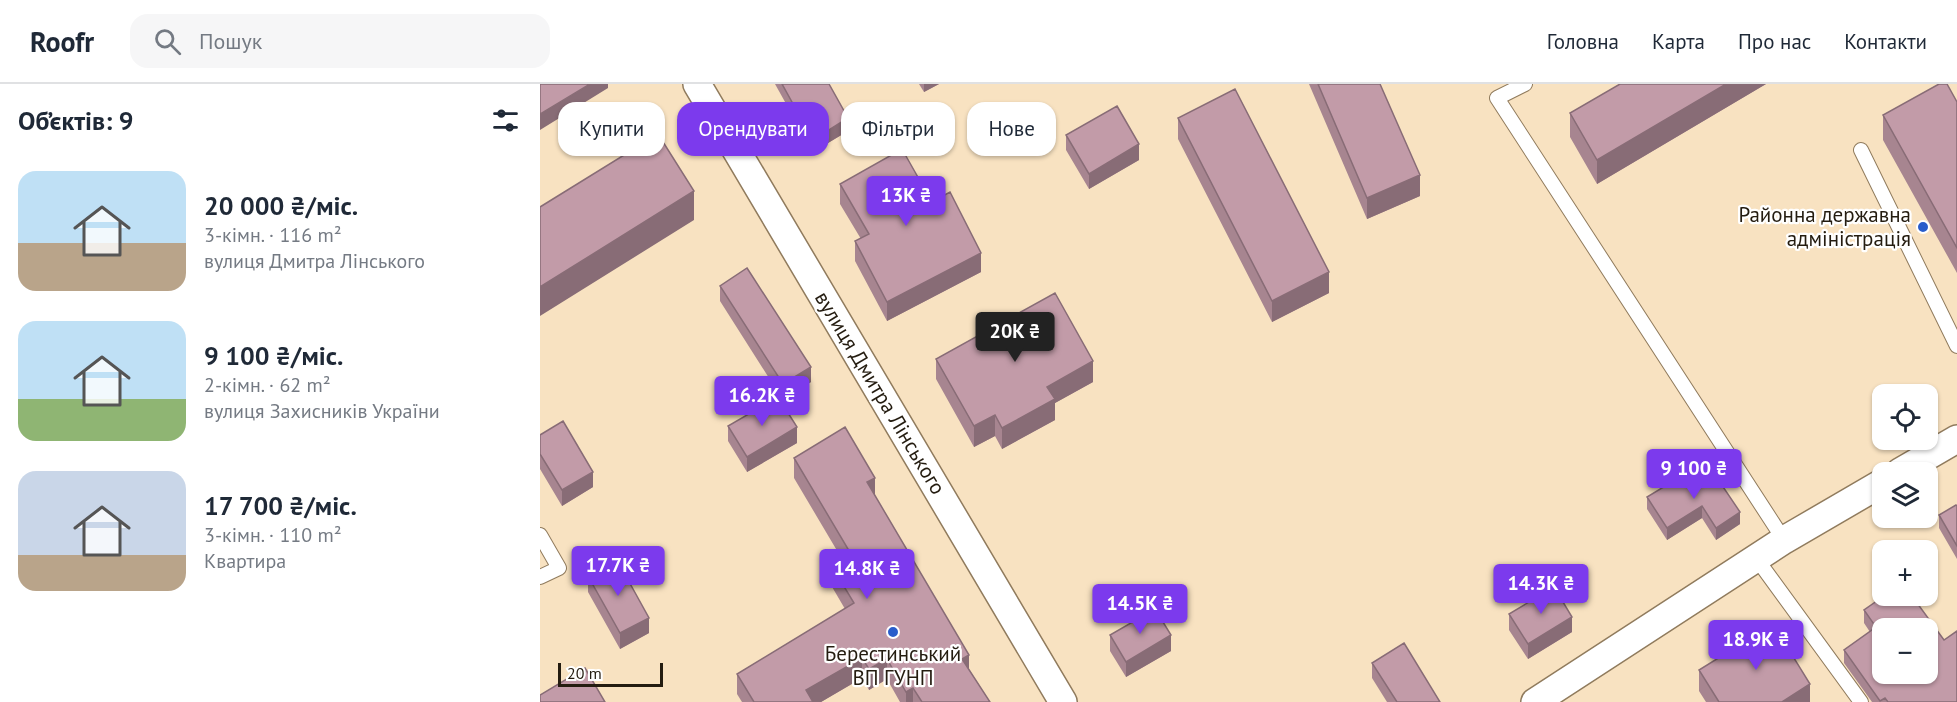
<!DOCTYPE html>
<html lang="uk">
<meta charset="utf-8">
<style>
:root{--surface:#fff;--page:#f6f6f7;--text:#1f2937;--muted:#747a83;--line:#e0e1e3;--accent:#7c3aed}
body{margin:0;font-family:"PT Sans",sans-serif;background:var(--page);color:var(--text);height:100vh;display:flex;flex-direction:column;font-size:22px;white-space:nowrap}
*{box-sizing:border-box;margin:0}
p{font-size:20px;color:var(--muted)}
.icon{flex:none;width:33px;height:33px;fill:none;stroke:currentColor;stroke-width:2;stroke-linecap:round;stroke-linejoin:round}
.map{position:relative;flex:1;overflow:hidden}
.panel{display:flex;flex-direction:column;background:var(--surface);width:540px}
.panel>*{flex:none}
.banner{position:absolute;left:18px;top:18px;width:570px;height:54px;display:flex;gap:12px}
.tools{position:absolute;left:1332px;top:300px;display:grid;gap:12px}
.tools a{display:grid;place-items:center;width:66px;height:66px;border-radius:12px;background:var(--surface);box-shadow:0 2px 4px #0004;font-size:30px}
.scale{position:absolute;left:18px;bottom:15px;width:105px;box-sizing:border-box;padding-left:6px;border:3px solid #241c10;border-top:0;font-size:16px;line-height:21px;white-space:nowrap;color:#241c10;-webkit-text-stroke:4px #fff;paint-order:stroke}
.price{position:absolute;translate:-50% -51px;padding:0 14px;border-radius:6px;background:var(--accent);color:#fff;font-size:20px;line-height:39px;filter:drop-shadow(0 2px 3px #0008)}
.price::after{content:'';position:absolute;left:50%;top:36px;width:18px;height:14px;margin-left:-9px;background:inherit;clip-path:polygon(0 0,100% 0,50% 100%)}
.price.active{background:#222;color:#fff}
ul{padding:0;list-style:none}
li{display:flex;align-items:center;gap:18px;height:150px;padding:0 18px}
li span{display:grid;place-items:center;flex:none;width:168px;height:120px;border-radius:18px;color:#555}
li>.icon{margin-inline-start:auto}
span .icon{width:72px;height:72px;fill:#fffc;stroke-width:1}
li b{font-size:26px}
h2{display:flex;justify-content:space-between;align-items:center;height:72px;padding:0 18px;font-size:26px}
.tag{padding:0 21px;border-radius:18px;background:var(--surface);box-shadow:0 2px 4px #0004;font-size:21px;line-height:54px}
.tag.active{background:var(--accent);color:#fff}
header{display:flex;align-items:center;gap:36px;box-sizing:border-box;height:84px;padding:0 30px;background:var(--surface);border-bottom:2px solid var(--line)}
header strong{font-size:28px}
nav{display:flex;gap:33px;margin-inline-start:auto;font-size:21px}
.search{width:420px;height:54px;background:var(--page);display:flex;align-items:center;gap:15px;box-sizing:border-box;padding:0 21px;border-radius:18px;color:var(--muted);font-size:22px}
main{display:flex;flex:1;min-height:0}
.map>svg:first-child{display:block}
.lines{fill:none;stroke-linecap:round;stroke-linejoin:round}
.service-casing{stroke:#907b5d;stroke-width:16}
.minor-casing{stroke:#907b5d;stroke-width:30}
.service{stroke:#fff;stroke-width:14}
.minor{stroke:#fff;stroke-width:27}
.wall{fill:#a78590}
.shaded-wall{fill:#886c76}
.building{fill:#c29ba8;stroke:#886c76;stroke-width:1.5;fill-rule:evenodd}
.poi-dot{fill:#295dcb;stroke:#fff;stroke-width:2}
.labels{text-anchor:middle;stroke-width:4.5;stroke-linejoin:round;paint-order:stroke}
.poi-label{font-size:21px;fill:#241c10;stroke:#fff;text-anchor:end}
.street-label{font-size:21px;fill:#241c10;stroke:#fff}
</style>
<header>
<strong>Roofr</strong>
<div class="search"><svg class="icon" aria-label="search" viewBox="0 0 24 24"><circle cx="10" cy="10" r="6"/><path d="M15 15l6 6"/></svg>Пошук</div>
<nav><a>Головна</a><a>Карта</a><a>Про нас</a><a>Контакти</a></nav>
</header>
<main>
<section class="panel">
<h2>Об’єктів: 9<svg class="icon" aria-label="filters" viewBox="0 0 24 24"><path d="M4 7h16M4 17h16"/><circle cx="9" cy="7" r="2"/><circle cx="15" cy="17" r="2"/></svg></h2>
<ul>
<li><span style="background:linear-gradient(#bfe0f5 60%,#b9a48a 0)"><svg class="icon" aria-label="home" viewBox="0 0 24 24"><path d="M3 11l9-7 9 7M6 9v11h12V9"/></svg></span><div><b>20 000 ₴/міс.</b><p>3-кімн. · 116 m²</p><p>вулиця Дмитра Лінського</p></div></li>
<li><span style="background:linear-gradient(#bfe0f5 65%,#8fb573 0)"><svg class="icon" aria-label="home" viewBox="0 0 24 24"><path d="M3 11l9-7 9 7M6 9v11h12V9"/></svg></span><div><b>9 100 ₴/міс.</b><p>2-кімн. · 62 m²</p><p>вулиця Захисників України</p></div></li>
<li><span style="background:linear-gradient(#c9d6e8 70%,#b9a48a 0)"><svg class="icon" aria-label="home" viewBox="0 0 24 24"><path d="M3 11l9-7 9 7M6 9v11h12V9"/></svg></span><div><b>17 700 ₴/міс.</b><p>3-кімн. · 110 m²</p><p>Квартира</p></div></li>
</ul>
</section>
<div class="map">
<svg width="1417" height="618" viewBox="0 0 1417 618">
<rect width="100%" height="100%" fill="#f8e2c1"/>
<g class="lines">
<!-- service casing -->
<g class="service-casing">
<path id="service" d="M985,0L957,14L1244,456
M1321,66L1417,262
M0,451L19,484L0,493
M1216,474L1321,618"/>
</g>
<!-- minor casing -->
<g class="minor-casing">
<path id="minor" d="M157,0L523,618
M1360,388L1417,355
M995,618L1244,456L1342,399"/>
</g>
<!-- service -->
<use href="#service" class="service"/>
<!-- minor -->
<use href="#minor" class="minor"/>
</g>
<!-- wall -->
<path class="wall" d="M235,0H289L308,47L273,68Z
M379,0H399L384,8Z
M769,0H840L880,112L827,135Z
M1080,0H1226L1057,100L1030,53V29Z
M1417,18V189L1343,56V31Z
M638,34L789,209L732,238L638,55Z
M526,51L599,76L549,105L526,66Z
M300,100L392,118L441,188L347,237L315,177V157L321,155L300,120Z
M180,202L271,298L243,316L180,217Z
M396,275L553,298L515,319V336L462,365L455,352L434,363L396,295Z
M188,342L257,359L207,388L188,357Z
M0,351L53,403L22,422L0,385Z
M254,374L335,412L429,585L450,618H360L347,595L329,606L322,594L281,618H202L197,610V590L305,525L288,496V476L299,470L254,394Z
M1139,402L1200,440L1176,456L1162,434L1127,456L1107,425V413Z
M1417,422V475L1399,444V431Z
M48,492L109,549L80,565L48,508Z
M1324,526L1404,556L1417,618H1332L1304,579V566L1330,548L1324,539Z
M969,530L1032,548L988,575L969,546Z
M570,551L631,567L586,593L570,567Z
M832,579L900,618H847L832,594Z
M1159,586L1270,618H1166L1159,607Z"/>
<!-- shaded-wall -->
<path class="shaded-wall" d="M50,0H68V4L0,46V30Z
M384,0H399L384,8Z
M1186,0H1226L1057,100V76Z
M308,34V47L273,68V56Z
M599,60V76L549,105V90Z
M880,91V112L827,135V114Z
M154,107V136L0,232V203Z
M441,169V188L347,237V218Z
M789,188V209L732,238V217Z
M553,277V298L515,319V336L462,365V344L507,303Z
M271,283V298L243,316V300Z
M455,331V352L434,363V342Z
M257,343V359L207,388V373Z
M53,388V403L22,422V406Z
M335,394V414L327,398Z
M1162,422V434L1127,456V444Z
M1200,428V440L1176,456V444Z
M1032,533V548L988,575V560Z
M109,534V549L80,565V549Z
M631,551V567L586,593V578Z
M429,571V591L422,575Z
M322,574V594L281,618H266V606Z
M347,575V595L329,606V585Z
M1270,600V618H1242Z
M373,604V618H366V608Z"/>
<!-- building -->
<path class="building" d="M0,0H50L0,30Z
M242,0H289L308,34L273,56Z
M778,0H840L880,91L827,114Z
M1080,0H1186L1057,76L1030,29Z
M1399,0H1407L1417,18V164L1343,31Z
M695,5L789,188L732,217L638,34Z
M577,22L599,60L549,90L526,51Z
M118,50L154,107L0,203V123Z
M362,65L392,118L410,108L441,169L347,218L315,157L329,150L300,100Z
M207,184L271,283L243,300L180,202Z
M515,209L553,277L507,303L515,315L462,344L455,331L434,342L396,275Z
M238,313L257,343L207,373L188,342Z
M23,337L53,388L22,406L0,370V351Z
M305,343L335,394L327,398L429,571L422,575L450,618H382L373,604L366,608L347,575L329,585L322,574L266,606L273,618H214L197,590L314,519L288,476L308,465L254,374Z
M1169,382L1200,428L1176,444L1162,422L1127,444L1107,413L1135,396L1139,402Z
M1416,421L1417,422V462L1399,431Z
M77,476L109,534L80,549L48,492Z
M1014,503L1032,533L988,560L969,530Z
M1344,512H1372L1404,556L1417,547V618H1348L1345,614L1340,617L1304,566L1336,543L1324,526ZM1342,544H1388V590H1342Z
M615,525L631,551L586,578L570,551Z
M1233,540L1270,600L1242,618H1179L1159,586Z
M864,559L900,618H857L832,579Z
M45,584L65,618H0V611Z"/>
<!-- markers -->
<g class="poi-dot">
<circle cx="1383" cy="143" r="6"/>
<circle cx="353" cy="548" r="6"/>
</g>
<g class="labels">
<!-- poi labels -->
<g class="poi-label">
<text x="1371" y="138">Районна державна<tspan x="1371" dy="24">адміністрація</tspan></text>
<text x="353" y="577" text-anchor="middle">Берестинський<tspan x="353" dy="24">ВП ГУНП</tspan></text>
</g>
<!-- street labels -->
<g class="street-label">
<text transform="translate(340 309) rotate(59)" y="7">вулиця Дмитра Лінського</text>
</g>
</g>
</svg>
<div class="tools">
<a><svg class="icon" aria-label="locate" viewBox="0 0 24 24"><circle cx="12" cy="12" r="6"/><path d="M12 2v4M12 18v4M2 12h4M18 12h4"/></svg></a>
<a><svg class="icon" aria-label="layers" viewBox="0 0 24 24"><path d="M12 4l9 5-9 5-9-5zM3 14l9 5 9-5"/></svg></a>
<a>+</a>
<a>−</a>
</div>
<div class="scale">20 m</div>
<b class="price" style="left:366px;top:143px">13K ₴</b>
<b class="price active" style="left:475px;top:279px">20K ₴</b>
<b class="price" style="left:222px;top:343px">16.2K ₴</b>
<b class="price" style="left:1154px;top:416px">9 100 ₴</b>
<b class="price" style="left:78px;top:513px">17.7K ₴</b>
<b class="price" style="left:327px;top:516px">14.8K ₴</b>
<b class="price" style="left:1001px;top:531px">14.3K ₴</b>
<b class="price" style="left:600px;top:551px">14.5K ₴</b>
<b class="price" style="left:1216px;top:587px">18.9K ₴</b>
<div class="banner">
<a class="tag">Купити</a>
<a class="tag active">Орендувати</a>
<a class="tag">Фільтри</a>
<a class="tag">Нове</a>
</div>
</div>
</main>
